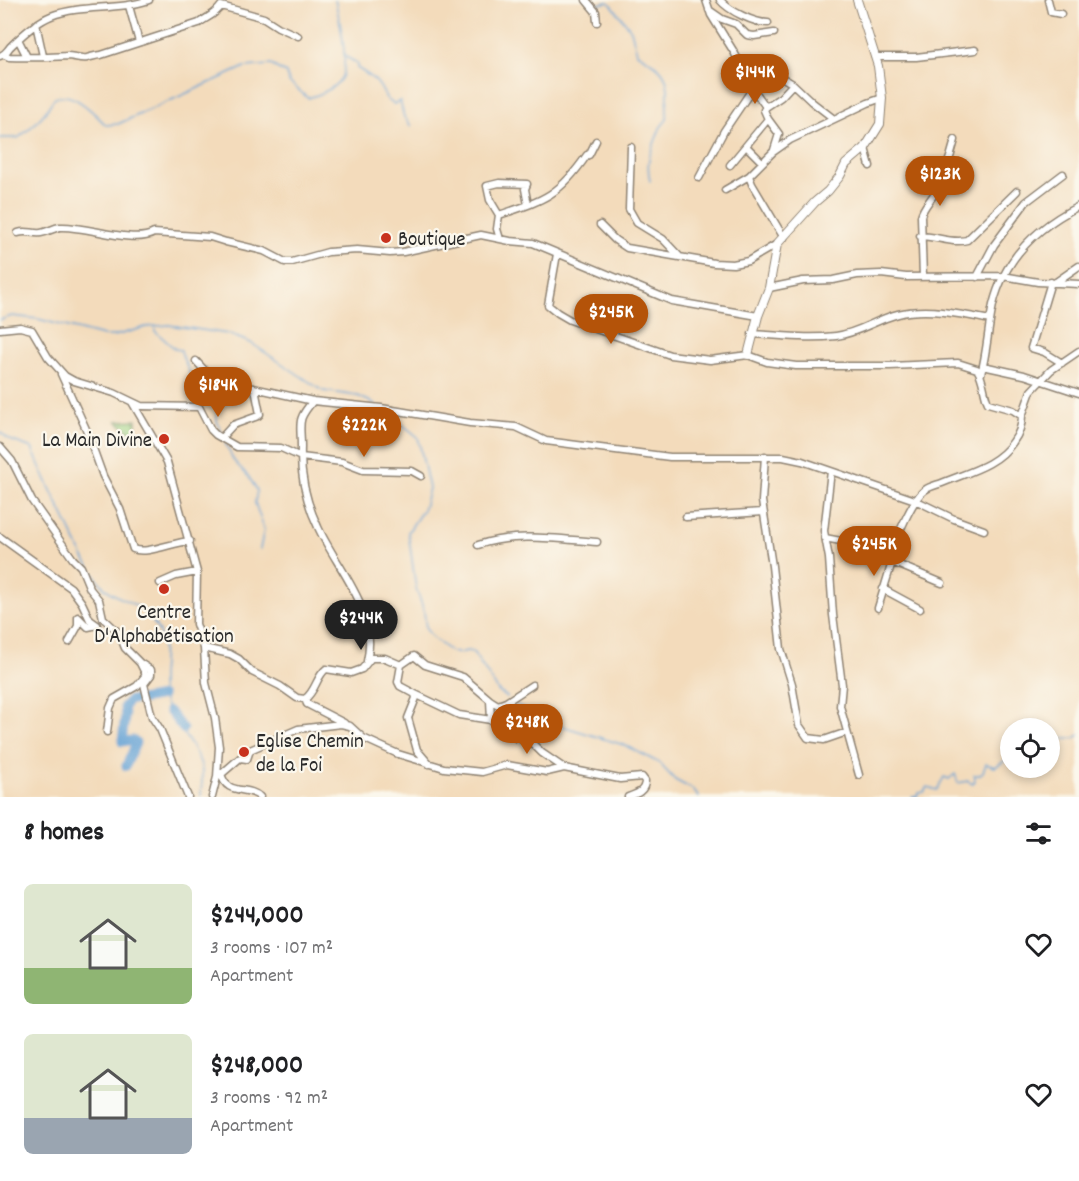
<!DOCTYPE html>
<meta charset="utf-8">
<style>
:root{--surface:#fff;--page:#f2f2f2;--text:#202124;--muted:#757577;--accent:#b45309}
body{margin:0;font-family:Dekko,sans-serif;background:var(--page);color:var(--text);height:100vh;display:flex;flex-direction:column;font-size:22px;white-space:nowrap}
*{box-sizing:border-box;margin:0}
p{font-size:20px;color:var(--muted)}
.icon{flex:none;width:33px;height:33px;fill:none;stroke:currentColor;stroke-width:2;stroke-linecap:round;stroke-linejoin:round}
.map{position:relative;height:797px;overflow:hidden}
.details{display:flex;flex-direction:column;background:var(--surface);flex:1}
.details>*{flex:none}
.buttons{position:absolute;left:1000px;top:718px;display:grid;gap:12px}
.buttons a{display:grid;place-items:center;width:60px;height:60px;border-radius:50%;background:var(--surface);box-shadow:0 3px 9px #0003;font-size:30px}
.price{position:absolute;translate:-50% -51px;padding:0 14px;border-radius:21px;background:var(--accent);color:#fff;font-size:20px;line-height:39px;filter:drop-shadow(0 2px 3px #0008)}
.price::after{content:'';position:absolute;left:50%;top:36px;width:18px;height:14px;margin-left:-9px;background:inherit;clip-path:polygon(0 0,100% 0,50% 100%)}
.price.active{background:#222;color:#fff}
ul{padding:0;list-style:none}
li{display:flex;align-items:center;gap:18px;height:150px;padding:0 24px}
li span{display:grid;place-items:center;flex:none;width:168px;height:120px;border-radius:9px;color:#555}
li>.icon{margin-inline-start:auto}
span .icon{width:72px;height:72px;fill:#fffc;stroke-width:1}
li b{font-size:26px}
h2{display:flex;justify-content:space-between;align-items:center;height:72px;padding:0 24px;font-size:26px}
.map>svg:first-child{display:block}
.park{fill:url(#park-dots);stroke:#667f57;stroke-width:1.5}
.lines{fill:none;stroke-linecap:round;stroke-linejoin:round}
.stream{stroke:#62a0d4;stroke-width:1.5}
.river{stroke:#62a0d4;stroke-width:9}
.minor-casing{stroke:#8f8373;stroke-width:9}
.tertiary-casing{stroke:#8f8373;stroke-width:10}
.minor{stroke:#fff;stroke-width:6}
.tertiary{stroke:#fff;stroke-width:8}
.poi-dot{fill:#c8321e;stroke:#fbf7ec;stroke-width:2}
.labels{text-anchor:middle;stroke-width:4.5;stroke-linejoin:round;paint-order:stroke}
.poi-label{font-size:21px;fill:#2b2b2b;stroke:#fbf7ec;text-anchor:start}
</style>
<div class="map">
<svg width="1079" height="797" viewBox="0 0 1079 797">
<defs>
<pattern id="park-dots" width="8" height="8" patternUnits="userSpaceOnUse" patternTransform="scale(1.5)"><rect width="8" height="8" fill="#a0d383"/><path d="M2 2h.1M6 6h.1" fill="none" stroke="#8ab571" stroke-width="1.8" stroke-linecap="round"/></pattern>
</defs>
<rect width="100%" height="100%" fill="#fbf7ec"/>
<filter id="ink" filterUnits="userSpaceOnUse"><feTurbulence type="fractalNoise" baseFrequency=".0167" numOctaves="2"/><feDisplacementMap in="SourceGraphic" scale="12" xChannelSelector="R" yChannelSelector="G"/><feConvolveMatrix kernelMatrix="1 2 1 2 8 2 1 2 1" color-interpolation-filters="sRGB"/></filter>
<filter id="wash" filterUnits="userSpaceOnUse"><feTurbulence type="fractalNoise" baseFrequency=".008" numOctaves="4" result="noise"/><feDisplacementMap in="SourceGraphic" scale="24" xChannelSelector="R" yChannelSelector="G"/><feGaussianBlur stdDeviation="1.35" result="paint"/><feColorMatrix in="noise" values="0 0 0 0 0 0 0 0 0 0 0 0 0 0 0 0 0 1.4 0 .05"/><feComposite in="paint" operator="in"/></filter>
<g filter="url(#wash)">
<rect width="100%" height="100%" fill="#f3dbbb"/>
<!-- park -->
<path class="park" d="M136,420V438L117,421Z"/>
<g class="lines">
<!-- stream -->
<path class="stream" d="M594,5L608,2L612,5L631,30L637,53C661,67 672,75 667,105C666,109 668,115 667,119C665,123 660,126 659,131C652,151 645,158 650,181
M344,56L357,63V68C362,71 375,79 378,84C385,92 383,99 394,104L400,101L404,117L411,126
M0,138H18C27,131 36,123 43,115C47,111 50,103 54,99C69,86 96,115 106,125L118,124L245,67L271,65L286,73L289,82L308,98C319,95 332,90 340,80C351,66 339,17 335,0
M0,320L12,316L38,319L103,336H114L146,327L169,325L228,334L251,343L323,391L358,396L375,404
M155,328V331L175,349L181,350C182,357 185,362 188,369C197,394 194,392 221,398L222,404L220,409L217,410V421L222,433
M387,412L418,437L429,488L424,508L408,532L416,588L424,611L426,629L432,637L451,652L459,653L467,651L473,652L499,692L507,697
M0,432L10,440L32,448C42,473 53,495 65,519C76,541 86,567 103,586C117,601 137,600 151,619C172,645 157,667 162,694C165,714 193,741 201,765C204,775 201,787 201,797
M225,443L234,461L248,476L257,490L255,503L264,529L260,549
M511,700L536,718L624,745L642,754L659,763L675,780L692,789L699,797
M1050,735H1054L1059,741L1062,738H1075L1079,735
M912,797H916L919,793L924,792L927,787L937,790L944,777L949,779L955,774L958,783L968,781L972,784L975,781L974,775H979L983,772L986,764L995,767L1011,757"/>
<!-- river -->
<path class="river" d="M169,711L183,729
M126,766L136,743L133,740L122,742L125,716L124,706L130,700H141L162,696"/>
</g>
</g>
<g filter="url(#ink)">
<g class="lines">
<!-- minor casing -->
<g class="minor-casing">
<path id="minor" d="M586,0L596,12L597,22
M720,0C729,11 754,23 768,23
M1048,0L1051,12L1061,14
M129,6L139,42
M221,6L264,18L278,27L298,36
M709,10L722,19L736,24L747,35L754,36L774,33
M36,24L43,56
M19,41L27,57
M5,55L9,57C29,58 47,57 67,56C73,56 80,59 87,58C92,57 96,55 101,55L199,23C207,17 215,15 221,6
M0,56C6,54 6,52 10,47C21,36 36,22 51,16C82,4 117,11 149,0
M875,57H916L975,50
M783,78L793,84L812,102L834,119
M766,107L781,97L793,84
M768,119L779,134L774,150
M746,146L762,162
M631,147L629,209L637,223L663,239L679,256
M865,148L870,166
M730,165L768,119L764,110L766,107L751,86
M749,176L752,184L784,238
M699,178L724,131L751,91V85L734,52L711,15L706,0
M725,190L749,176L773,152L790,140L868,103L882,98
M499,215L490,200L487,186L499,183L527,184L525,189L528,205
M600,225L615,240L627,248L714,263L733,264L748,261L777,244
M18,233C26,230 33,234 41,233C48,232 53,228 60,227C85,225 133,245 154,233L210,237L226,242L264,251L285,262H292L328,252L357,250L390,253L403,252L481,235L510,241L533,243L672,301L758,316
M920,236C936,236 952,244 967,240L1017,191
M500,239L497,229L499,215C544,200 559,196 587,155H589L596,141
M557,254L548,305L558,313L570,320L670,355L710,360L748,355L767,362L796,366H890L958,363L977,369C984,379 983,392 988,403L1013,410L1022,416C1022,425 1019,434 1013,442C997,466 968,472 942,483C937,485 930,486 925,490C913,498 897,536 893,551L825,538
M923,277L921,216C923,207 931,200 936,191C945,175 950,159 955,140
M977,277L994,245L1026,202L1063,174
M1051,282L1031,348L1044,352L1062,363
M1056,282L1079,266
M769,288L803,281L833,280L857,275L881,274L906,277L1003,276L1038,282L1079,284
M0,329L20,327L32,330L48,357L65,376L74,381L114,393L141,406L199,407L211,430L216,435L237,447L281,448L301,457L342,462L363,470L412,471L421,476
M752,334C780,336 809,339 836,336C859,333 877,319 898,314C926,307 962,314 990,320
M196,361L208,374L222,381L313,401L381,408L470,423L516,427L546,441L670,457H783L802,461L915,500L954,519L984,530
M983,366L1024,375L1079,393
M61,374L86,429L103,476L120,509L133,549C146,555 174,542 190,541
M981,374C987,352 988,328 993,305C1004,259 1037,227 1079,206
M313,401C296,421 301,422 301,447C300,474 306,502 318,527C337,569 379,610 367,661
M132,402L167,462L197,572L196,624L204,648L206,683L215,718L219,747L217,777L212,797
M1022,416L1031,391L1051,370L1079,351
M221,438L233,425L258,416L260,414L255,389
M0,447L12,461L32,501L73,559L81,567L90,589L99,600L103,618L119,633L125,648L140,663L145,673L146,681
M765,456L762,501L772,566L781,649L792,684L799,725L808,738L824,740L847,732
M831,471L824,531L829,558L833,615L842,685L840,706L859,775
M686,517L763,512
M0,537L71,588L82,603L90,620L97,625
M478,545C517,532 557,539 597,542
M892,562L942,583
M160,583L176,576L197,572
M883,589L920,609
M878,608L892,562L893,551
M69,642L78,626V617L88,627L97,625
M204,648L230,654L239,659L252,672L280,686L297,698L305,699C316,691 316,677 326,669L351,673L362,669L371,658H385L401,665L414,656L425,665L463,677L490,700L498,705L506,702L532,685
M140,663L151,670V675L144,684L152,717L160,729L188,797
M401,665L398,682L400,686L415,694L416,698L408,718L417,750L429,764
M415,694L459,715L491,720
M305,699L307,704L344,723
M490,700L491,720L499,727L516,738L530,741L542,753L564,768L620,779L642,777L645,781C645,791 637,794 628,797
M107,732L110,708L114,699L137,686L146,675
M221,773C226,797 248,785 260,797
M218,777L240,758L247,759L250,750L298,729L341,724L350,726L363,738L398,754L444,768L482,772L507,765L547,772L564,768"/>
</g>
<!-- tertiary casing -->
<g class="tertiary-casing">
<path id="tertiary" d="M748,355L758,316L769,288L777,244L815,202L828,191L840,176L846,164L865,148L880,124L882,98L878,66L857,0"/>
</g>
<!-- minor -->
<use href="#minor" class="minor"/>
<!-- tertiary -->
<use href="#tertiary" class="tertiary"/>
</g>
</g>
<!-- markers -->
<g class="poi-dot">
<circle cx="386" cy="238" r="6"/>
<circle cx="164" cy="439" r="6"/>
<circle cx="164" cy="589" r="6"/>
<circle cx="244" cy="752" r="6"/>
</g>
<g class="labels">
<!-- poi labels -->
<g class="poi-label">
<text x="398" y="245">Boutique</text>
<text x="152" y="446" text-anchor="end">La Main Divine</text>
<text x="164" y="618" text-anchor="middle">Centre<tspan x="164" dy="24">D'Alphabétisation</tspan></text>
<text x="256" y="747">Eglise Chemin<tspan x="256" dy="24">de la Foi</tspan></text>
</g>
</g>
</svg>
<div class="buttons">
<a><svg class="icon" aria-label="locate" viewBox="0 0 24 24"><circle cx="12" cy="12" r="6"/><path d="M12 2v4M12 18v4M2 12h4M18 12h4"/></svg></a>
</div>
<b class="price" style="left:755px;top:105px">$144K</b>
<b class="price" style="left:940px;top:207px">$123K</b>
<b class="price" style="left:611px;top:345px">$245K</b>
<b class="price" style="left:218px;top:418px">$184K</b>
<b class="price" style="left:364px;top:458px">$222K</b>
<b class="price" style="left:874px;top:577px">$245K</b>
<b class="price active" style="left:361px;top:651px">$244K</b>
<b class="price" style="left:527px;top:755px">$248K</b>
</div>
<section class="details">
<h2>8 homes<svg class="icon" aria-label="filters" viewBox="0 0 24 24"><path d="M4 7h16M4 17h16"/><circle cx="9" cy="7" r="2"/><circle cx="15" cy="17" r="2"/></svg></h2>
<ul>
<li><span style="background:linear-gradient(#dfe7d0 70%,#8fb573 0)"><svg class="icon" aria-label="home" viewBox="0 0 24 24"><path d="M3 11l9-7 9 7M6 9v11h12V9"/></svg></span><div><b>$244,000</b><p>3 rooms · 107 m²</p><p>Apartment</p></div><svg class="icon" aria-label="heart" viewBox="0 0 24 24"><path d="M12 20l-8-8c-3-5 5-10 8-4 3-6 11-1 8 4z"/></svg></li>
<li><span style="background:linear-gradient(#dfe7d0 70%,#9aa5b1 0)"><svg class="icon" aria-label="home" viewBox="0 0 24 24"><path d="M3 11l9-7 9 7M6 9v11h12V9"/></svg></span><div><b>$248,000</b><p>3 rooms · 92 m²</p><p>Apartment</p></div><svg class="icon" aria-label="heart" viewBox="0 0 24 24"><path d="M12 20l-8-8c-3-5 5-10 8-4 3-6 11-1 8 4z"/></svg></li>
</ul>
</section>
